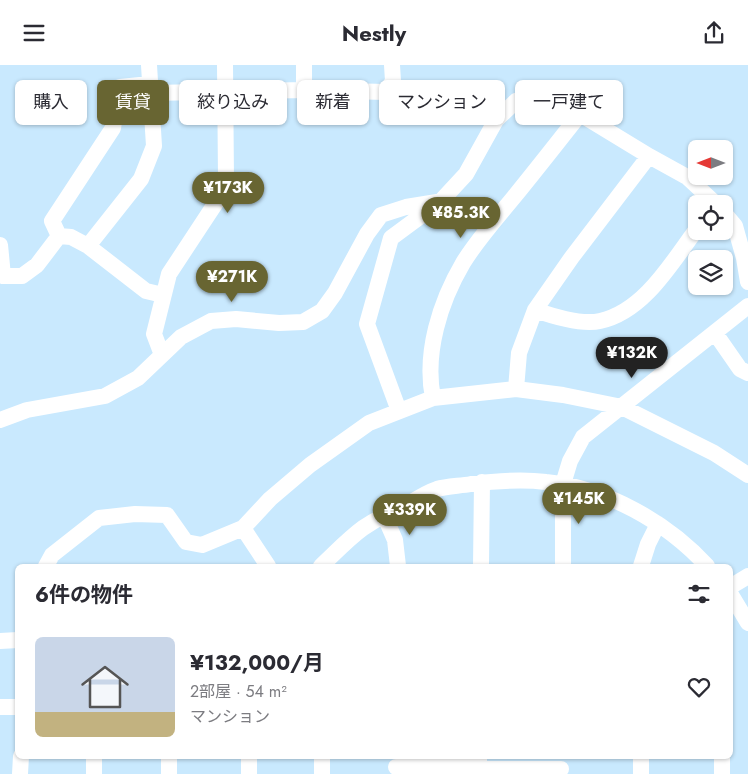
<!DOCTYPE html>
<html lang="ja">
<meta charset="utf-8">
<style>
:root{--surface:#fff;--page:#f2f2f3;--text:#2b2b33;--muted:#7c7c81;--line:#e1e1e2;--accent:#686532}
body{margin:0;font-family:Jost,"Noto Sans JP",sans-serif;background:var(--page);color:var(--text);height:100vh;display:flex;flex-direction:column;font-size:19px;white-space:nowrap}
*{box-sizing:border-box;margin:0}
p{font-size:16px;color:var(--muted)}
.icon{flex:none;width:28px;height:28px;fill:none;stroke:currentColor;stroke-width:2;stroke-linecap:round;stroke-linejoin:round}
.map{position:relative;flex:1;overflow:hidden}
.drawer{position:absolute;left:15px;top:499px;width:718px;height:195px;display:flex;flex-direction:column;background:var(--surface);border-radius:8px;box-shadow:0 1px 4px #0004}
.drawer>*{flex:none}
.hud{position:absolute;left:15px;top:15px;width:719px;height:45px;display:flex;gap:10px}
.needle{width:32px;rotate:270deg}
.tools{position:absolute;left:688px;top:75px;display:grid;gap:10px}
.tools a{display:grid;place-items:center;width:45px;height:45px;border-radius:8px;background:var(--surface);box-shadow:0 1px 4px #0004;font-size:25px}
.price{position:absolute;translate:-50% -42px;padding:0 11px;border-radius:18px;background:var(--accent);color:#fff;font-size:16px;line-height:32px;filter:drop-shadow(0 1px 2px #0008)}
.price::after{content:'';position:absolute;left:50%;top:30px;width:15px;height:11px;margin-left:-8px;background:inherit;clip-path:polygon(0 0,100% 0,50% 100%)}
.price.current{background:#222;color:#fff}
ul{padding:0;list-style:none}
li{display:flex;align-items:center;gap:15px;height:125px;padding:0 20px}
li+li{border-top:1px solid var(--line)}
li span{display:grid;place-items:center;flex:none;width:140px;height:100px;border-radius:8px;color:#555}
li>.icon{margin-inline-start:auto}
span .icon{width:60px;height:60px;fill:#fffc;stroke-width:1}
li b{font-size:21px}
h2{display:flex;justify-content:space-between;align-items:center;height:60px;padding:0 20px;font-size:21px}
.tag{padding:0 18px;border-radius:8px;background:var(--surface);box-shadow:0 1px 4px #0004;font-size:18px;line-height:45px}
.tag.current{background:var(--accent);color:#fff}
header{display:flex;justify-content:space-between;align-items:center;height:65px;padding:0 20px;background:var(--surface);font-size:22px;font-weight:700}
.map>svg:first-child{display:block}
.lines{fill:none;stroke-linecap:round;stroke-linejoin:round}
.minor{stroke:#fff;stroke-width:16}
</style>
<header><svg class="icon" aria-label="menu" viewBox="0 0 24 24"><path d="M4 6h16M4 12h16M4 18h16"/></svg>Nestly<svg class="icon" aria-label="share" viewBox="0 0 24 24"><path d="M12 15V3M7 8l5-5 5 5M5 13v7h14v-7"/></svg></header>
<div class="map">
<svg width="748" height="709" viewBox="0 0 748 709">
<rect width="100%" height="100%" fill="#c9e9fe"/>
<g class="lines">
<!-- minor -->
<path class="minor" d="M304,0V25
M150,19L120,22L113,63L52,156L59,171L71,172L88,181L146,226L163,230
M151,28L304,25L386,27L393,16L392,0
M724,148L735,161L744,193L748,217
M0,180L3,211H22L37,200L59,171
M88,181L141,114L154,81L149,0
M535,245C552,251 582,260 600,256C643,247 671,199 696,165
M715,268L740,304L748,308
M162,290L154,269L169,209L219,133L226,114L225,0
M516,324L519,288L535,245L572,192L649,91
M433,333C424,288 440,237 463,198C477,175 496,154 514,132C536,105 558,77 580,49
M399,346L367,259L391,173L441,136L466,109L496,55L516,36L535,30L557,35L649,91L687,112L716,139
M0,355L27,345L105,331L138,313L181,272L211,256L236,254L279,258L303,257L322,246L335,228L367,169L381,150L406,142L437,137
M384,450L395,475L398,501
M243,463L268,501
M46,501L52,490L99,453L135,449L167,450L186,477L202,480L243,463L270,434L310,400L369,358L433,333L516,324L563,330L622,342L714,388L748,410
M321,501C335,488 348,474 363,463C378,453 394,445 410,438C418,433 428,427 437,424C447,421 460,421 471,419C495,416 522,414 546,417C606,423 667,457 707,501
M481,501L482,417
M563,501V419L570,396L583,372L748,241
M641,501L648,479L658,459
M730,522L748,511
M730,528L748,558
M0,576L18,575
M0,642H18
M641,691V709
M396,702H479V691
M479,702L486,704H561
M20,709L21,691
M94,709V691
M169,709V691
M249,709V691
M322,709V691
M722,709V691"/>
</g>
</svg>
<div class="tools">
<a><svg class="needle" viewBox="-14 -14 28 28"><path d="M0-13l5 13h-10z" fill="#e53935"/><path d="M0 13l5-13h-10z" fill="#7c7c81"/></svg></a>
<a><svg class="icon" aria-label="locate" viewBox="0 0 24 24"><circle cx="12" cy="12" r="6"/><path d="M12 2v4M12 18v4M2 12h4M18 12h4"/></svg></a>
<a><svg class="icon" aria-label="layers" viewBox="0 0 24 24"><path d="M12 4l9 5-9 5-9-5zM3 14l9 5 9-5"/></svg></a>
</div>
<b class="price" style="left:228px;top:149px">¥173K</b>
<b class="price" style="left:461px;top:174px">¥85.3K</b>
<b class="price" style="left:232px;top:238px">¥271K</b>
<b class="price current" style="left:632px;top:314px">¥132K</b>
<b class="price" style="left:579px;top:460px">¥145K</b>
<b class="price" style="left:410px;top:471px">¥339K</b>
<div class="hud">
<a class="tag">購入</a>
<a class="tag current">賃貸</a>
<a class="tag">絞り込み</a>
<a class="tag">新着</a>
<a class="tag">マンション</a>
<a class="tag">一戸建て</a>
</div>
<section class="drawer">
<h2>6件の物件<svg class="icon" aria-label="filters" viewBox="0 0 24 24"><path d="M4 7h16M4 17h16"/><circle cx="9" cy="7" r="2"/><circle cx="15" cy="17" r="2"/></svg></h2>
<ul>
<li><span style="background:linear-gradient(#c9d6e8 75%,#c2b280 0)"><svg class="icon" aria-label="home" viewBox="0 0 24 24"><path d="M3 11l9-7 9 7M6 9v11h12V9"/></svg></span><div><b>¥132,000/月</b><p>2部屋 · 54 m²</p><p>マンション</p></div><svg class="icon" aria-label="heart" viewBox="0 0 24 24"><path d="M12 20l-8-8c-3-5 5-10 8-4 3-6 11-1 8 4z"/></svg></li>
</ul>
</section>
</div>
